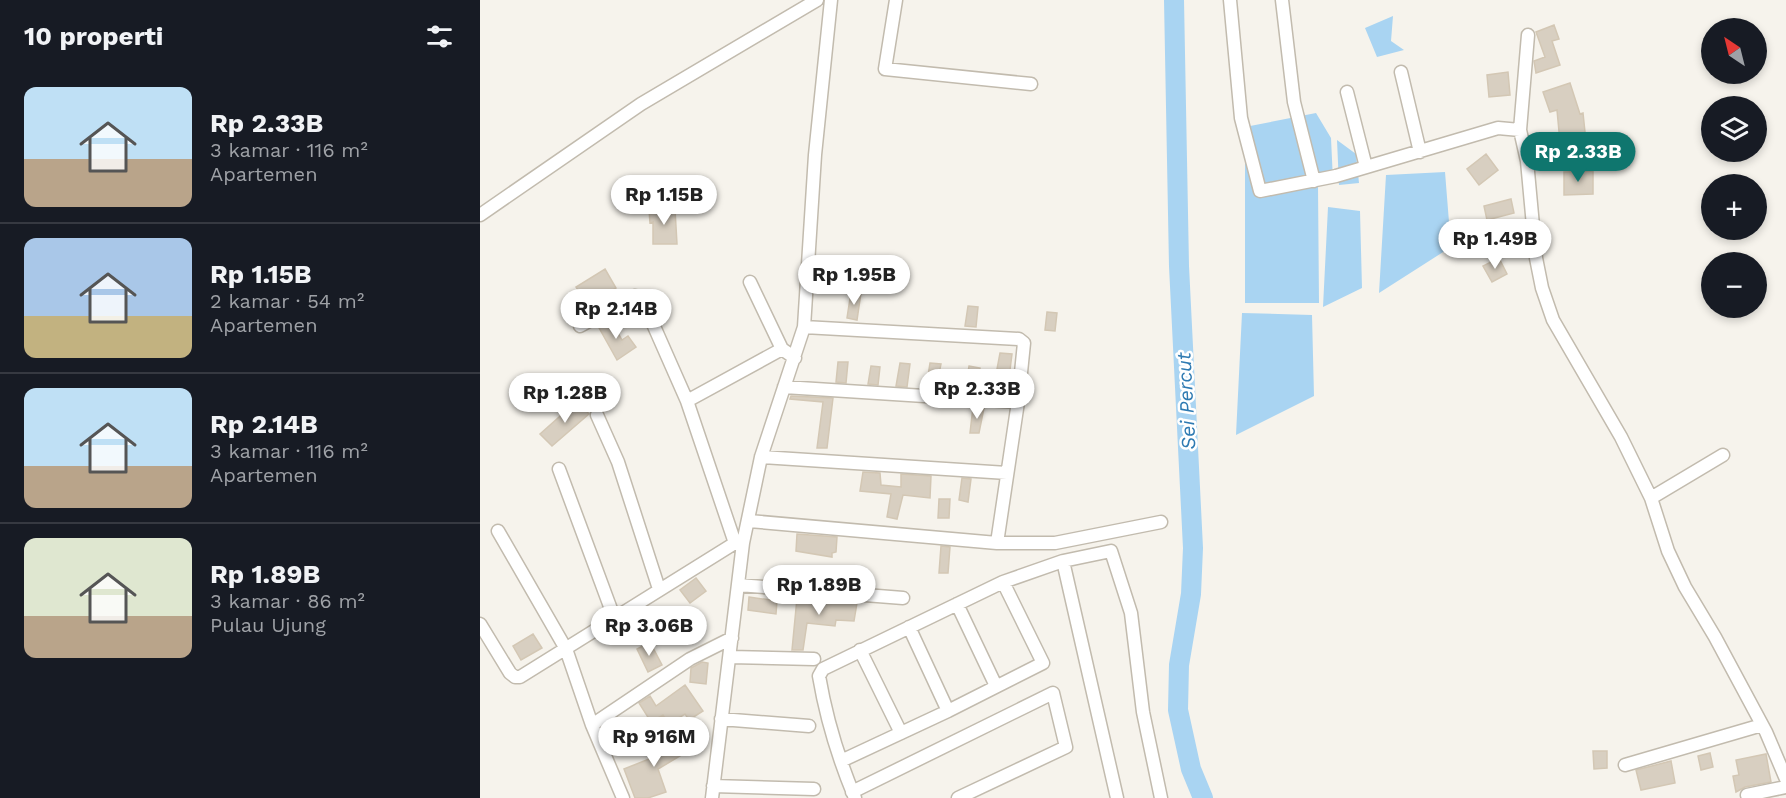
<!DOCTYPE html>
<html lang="id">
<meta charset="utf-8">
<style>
:root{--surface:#171b24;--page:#20242c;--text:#f1f3f6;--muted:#9ea1a6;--line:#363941;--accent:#0f766e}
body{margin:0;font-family:"Work Sans",sans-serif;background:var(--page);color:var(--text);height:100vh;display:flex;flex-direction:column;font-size:22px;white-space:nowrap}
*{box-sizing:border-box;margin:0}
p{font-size:20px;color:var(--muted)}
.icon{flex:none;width:33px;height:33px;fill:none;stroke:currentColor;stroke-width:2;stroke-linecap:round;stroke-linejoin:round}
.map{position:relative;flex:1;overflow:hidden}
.panel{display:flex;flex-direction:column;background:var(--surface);width:480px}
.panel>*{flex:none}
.needle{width:39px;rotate:325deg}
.fabs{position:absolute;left:1221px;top:18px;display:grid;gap:12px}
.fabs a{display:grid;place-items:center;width:66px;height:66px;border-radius:50%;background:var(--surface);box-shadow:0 3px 9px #0003;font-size:30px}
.price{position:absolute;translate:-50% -51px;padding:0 14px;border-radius:21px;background:#fff;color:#222;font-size:20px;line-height:39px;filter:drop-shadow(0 2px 3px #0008)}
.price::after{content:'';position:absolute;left:50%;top:36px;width:18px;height:14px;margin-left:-9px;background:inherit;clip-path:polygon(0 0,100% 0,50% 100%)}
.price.on{background:var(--accent);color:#fff}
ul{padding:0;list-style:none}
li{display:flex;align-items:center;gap:18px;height:150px;padding:0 24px}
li+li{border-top:2px solid var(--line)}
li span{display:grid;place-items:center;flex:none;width:168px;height:120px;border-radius:12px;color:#555}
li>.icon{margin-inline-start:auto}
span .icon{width:72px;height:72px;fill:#fffc;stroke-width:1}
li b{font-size:26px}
h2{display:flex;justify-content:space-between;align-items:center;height:72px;padding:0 24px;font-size:26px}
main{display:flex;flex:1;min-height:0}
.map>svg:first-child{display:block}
.water{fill:#a9d4f2}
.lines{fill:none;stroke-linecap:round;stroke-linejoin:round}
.river{stroke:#a9d4f2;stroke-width:20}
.building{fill:#d8cfc1;stroke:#d3c7b4;stroke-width:1.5}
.street-casing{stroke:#c2bbae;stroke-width:15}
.street{stroke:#fff;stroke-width:12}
.labels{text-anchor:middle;stroke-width:5;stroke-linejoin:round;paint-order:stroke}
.water-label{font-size:20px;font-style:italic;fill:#2e7ab2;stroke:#fff}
</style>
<main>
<section class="panel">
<h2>10 properti<svg class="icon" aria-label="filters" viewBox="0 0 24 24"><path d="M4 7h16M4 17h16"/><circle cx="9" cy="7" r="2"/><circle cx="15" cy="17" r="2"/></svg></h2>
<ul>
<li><span style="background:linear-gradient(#bfe0f5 60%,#b9a48a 0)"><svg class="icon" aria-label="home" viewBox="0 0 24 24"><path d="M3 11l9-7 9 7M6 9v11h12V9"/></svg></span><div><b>Rp 2.33B</b><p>3 kamar · 116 m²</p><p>Apartemen</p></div></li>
<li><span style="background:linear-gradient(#a9c7e8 65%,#c2b280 0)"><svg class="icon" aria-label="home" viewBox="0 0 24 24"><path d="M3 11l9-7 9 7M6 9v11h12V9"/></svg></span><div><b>Rp 1.15B</b><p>2 kamar · 54 m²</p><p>Apartemen</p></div></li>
<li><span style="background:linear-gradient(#bfe0f5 65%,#b9a48a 0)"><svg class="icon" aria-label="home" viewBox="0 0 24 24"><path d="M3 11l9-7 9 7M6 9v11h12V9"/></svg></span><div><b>Rp 2.14B</b><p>3 kamar · 116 m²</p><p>Apartemen</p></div></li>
<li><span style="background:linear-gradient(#dfe7d0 65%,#b9a48a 0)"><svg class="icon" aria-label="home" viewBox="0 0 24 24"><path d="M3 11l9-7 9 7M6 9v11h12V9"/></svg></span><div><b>Rp 1.89B</b><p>3 kamar · 86 m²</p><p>Pulau Ujung</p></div></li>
</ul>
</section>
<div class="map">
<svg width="1306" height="798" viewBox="0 0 1306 798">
<rect width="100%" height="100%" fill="#f6f3ec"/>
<!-- water -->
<path class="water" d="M913,16L911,41L924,50L897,57L885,28Z
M836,113L851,138L853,181L838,186L839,303H765V127Z
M857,140L876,154L879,183L859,185Z
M965,172L971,247L899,293L906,175Z
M848,207L880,211L882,288L843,307Z
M762,313L832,315L834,396L756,435Z"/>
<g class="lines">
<!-- river -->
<path class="river" d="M694,0L699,266L713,548L711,594L699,665L698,710L711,769L723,798"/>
</g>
<!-- building -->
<path class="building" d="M1074,25L1079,39L1072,41L1080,65L1056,73L1054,61L1065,57L1056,32Z
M1028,72L1030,95L1009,97L1007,75Z
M1090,83L1100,114L1103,113L1107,151L1081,153L1077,110L1070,112L1063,92Z
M1006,154L1018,170L999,185L987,169Z
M1113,171V194L1084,195V172Z
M1031,199L1034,213L1007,220L1004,206Z
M195,209L197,244H173V222L170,223L169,210Z
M1019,258L1027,274L1012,282L1003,266Z
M125,269L136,288L107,306L96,287Z
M371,292L381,293L377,320L367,318Z
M488,306L498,307L496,327L485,326Z
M567,312L577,313L575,331L565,330Z
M130,319L142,340L148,336L156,347L137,360L118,326Z
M520,353L532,354L530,370L517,369Z
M358,362H368L366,383L356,382Z
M420,363L430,364L427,387L416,386Z
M450,363L461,364L456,388H446Z
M391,366L400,367L398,385L388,384Z
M489,366L500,368L496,391L485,390Z
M311,396L353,398L347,448H337L343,402L310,399Z
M97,401L109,414L72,446L60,434Z
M493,407L504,408L499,433H490Z
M383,472L400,473L401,485L421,487V474L451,476L450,498L423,495L417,519L407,517L411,494L380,491Z
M482,478L491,479L488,502L479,500Z
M459,499H470L469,518H458Z
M317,534L357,537L356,552L352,553V557L316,551Z
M461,546L470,547L468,573H459Z
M216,578L226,591L210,603L200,590Z
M269,597L297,601L296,614L268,610Z
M317,598L377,603L374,621L356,620L355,626L327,623L323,650H312Z
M53,634L62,648L41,660L33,646Z
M170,642L182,665L168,672L157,649Z
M222,662L228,663L226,684L210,682L211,668Z
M205,685L223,711L209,720L205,714L189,724L183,715L171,722L159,703L170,696L176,706Z
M192,729L205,753L178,769L186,792L168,798H155L144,769L184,753L176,739Z
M1113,751H1127V768L1114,769Z
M1230,753L1233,767L1221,770L1218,756Z
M1286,754L1291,782L1265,787L1256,792L1253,776L1259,775L1256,760Z
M1191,761L1195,783L1161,790L1156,770Z"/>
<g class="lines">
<!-- street casing -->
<g class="street-casing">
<path id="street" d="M416,0L405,69L551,84
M750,0L761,118L780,191L856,176L1018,128L1040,130L1047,161L1056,258L1062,288L1073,320L1141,437L1171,498L1188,551L1205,587L1235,637L1286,732L1306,779
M802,0L814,102L834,181
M921,72L940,152
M867,92L886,167
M1040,130L1048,35
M0,215L161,104L337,0
M270,282L302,349
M100,326L155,296L162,299L207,401L255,543
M324,327L539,339L544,343L538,402L517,543
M304,387L538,402
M207,401L302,349L315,358
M117,415L138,462L179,589
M281,457L527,473
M79,469L135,620
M1171,498L1243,455
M269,521L517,543H575L681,522
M18,531L86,649L112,725L143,798
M583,561L637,798
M523,582L583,561L631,551L651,613L663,712L681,798
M258,585L423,598
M477,604L516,686
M0,624L30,673L35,677H40L255,543H262
M429,627L468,711
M380,650L421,733
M250,657L334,659
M241,719L329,726
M112,725L210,659L252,638
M361,761L468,711L563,663L523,582L343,669L339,676C346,717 359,760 375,798
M1145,765L1282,725
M233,786L334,789
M372,792L573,693L586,747L478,798
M1267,795L1306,787
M232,798L263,543L281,457L324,327L335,155L351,0"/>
</g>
<!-- street -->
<use href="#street" class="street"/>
</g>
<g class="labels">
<!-- water labels -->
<g class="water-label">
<text transform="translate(706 401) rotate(-93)" y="7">Sei Percut</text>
</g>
</g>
</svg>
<div class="fabs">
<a><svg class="needle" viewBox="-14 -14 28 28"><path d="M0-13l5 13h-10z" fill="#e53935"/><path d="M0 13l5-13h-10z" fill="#9ea1a6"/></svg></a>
<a><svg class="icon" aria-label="layers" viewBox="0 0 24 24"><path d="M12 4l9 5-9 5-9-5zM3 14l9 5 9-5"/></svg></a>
<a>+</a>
<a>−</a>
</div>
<b class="price on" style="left:1098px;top:183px">Rp 2.33B</b>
<b class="price" style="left:184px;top:226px">Rp 1.15B</b>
<b class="price" style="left:1015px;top:270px">Rp 1.49B</b>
<b class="price" style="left:374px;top:306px">Rp 1.95B</b>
<b class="price" style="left:136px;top:340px">Rp 2.14B</b>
<b class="price" style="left:497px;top:420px">Rp 2.33B</b>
<b class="price" style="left:85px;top:424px">Rp 1.28B</b>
<b class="price" style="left:339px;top:616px">Rp 1.89B</b>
<b class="price" style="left:169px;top:657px">Rp 3.06B</b>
<b class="price" style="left:174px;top:768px">Rp 916M</b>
</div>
</main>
